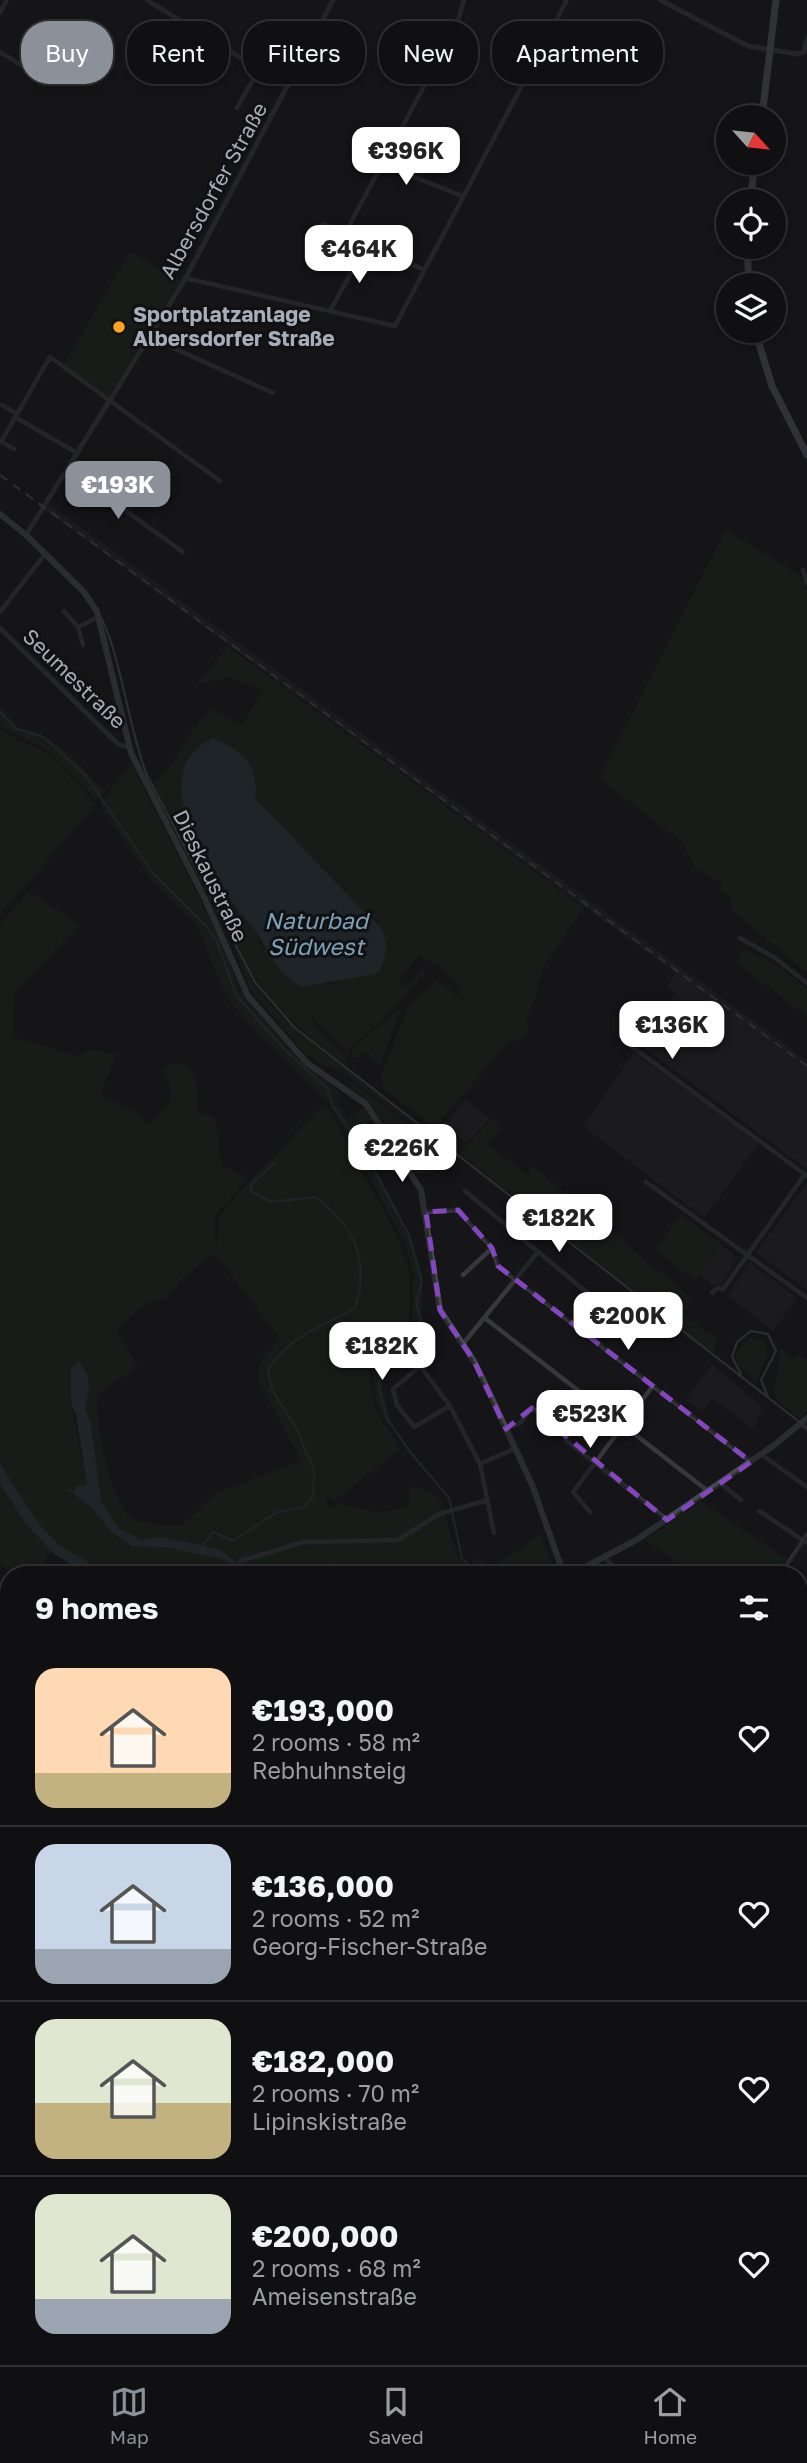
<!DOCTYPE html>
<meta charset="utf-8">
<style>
:root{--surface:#101012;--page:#1e1e20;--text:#f1f3f6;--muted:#9c9d9f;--line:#303032;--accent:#8c9099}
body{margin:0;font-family:"Golos Text",sans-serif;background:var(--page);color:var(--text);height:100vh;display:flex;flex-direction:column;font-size:26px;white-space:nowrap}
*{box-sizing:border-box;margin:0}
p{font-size:23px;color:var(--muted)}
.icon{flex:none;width:38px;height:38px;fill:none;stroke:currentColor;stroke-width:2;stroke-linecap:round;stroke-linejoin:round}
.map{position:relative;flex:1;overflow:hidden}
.drawer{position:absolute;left:0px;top:1566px;width:808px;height:800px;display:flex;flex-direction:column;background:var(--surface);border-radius:28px 28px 0 0;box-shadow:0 4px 10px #0003,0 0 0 2px var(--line)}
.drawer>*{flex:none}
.banner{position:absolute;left:21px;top:21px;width:766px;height:63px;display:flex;gap:14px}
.needle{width:46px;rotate:117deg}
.controls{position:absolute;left:716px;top:105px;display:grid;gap:14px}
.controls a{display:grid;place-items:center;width:70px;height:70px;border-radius:50%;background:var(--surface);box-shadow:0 4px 10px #0003,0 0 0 2px var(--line);font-size:35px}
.price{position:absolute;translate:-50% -60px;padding:0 16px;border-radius:14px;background:#fff;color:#222;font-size:23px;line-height:46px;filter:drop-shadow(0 2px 4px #0008)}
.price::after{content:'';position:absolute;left:50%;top:42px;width:21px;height:16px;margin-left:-10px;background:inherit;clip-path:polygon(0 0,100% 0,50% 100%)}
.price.on{background:var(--accent);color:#fff}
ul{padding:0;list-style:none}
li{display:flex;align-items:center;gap:21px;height:175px;padding:0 35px}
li+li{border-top:2px solid var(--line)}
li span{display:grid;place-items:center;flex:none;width:196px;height:140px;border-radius:21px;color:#555}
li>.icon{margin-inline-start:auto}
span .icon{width:84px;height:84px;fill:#fffc;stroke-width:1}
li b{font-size:30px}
h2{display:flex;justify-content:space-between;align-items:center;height:84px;padding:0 35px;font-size:30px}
.pill{padding:0 24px;border-radius:28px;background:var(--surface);box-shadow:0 4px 10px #0003,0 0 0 2px var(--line);font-size:24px;line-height:63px}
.pill.on{background:var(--accent);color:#fff}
.dock{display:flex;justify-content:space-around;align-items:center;height:98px;border-top:2px solid var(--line);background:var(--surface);font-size:19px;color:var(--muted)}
.dock a{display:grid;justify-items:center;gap:4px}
.dock .on{color:var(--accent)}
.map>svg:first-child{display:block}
.built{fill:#222225}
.green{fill:#1c241c;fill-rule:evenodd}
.water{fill:#2b373d}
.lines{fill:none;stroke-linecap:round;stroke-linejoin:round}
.stream{stroke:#2b373d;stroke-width:2}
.canal{stroke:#2b373d;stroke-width:4.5}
.minor{stroke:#37383e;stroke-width:4.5}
.tertiary{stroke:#37383e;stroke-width:5}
.secondary{stroke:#45484e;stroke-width:6}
.primary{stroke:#52565d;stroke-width:7}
.tram{stroke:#4a4d53;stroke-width:2}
.rail{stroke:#4a4d53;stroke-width:2;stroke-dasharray:9 7;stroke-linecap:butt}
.marked{fill:none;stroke:#8446be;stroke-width:5;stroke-dasharray:14 9;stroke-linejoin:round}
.poi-dot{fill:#ffa327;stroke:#111113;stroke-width:2.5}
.labels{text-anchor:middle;stroke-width:6;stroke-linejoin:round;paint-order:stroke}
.street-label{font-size:21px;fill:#a7aeb9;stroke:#111113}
.poi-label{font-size:21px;font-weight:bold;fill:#a7aeb9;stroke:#111113;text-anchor:start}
.water-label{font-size:23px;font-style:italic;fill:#7ba0b7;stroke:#111113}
</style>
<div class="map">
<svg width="807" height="2365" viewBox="0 0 807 2365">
<rect width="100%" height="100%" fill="#161618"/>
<!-- built -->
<path class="built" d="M49,504L807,1060V1169L640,1045L676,993L667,987L675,973L45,510Z
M634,1053L760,1142L704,1218L583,1126Z
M466,1099L490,1119L466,1143L444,1125Z
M807,1183V1290L756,1252Z
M721,1244L737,1258L721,1285H713L699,1274Z
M751,1263L797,1298L773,1331L728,1296L747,1264Z
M712,1365L763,1407L753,1429L709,1396L711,1400L703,1411L685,1400Z"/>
<!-- green -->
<path class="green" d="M130,252L181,281L107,398L64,365Z
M726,530L800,575L807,591V973L731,909V897L720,891L723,883L695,868L682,842L599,778Z
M228,647L584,908L543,967L534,1003L526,1019L528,1032L522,1040L510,1041L484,1018L509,1041L435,1127L384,1089L382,1075L408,1007L437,980L466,1002C455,983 448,964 424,960L420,953L399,981L405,988L423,968L425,972L395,1008L347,1051L305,1010L319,1030L346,1057L347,1066C312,1039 281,1014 255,978L153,784C178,764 186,732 211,709L242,725L263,691L231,677L196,684ZM250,763L257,782L255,798L362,910L380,923L342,982L304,987L261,944L251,921L240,912Z
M0,707L19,728L37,732L71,755L105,793L96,799L45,748L3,728L0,724Z
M0,728L15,739L49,754L96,805L0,914Z
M132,764L223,946L238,987L289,1050L339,1092L336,1101L348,1120L364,1107L372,1118L357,1133L412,1240L423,1276L420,1331L380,1377L389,1416L388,1427C375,1403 364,1375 384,1352C393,1342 405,1335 412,1324L414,1274L404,1241L331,1105L258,1034L226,996L197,925L149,877L102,808L101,802Z
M29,892L79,925L14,993L13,1037L78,1056L89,1050L117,1054L100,1094L138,1113L147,1125C171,1101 180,1102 163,1069L175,1063L186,1065C200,1080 198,1094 196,1113L214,1117C219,1134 217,1149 222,1166L248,1178L215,1216V1244L218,1242L219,1218L227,1206L324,1104L328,1107L400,1243L410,1276L409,1321L381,1351L369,1370L375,1409L400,1449L334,1501L325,1496L330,1509L341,1504L377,1513L409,1507V1487C444,1491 443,1504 450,1535C452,1545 458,1555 463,1565L414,1575H394L378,1569L333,1563L283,1575H241L230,1555C200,1546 169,1547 139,1539C87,1526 101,1461 91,1423C89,1418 86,1413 85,1408C84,1397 89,1387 88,1376L71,1369L70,1400L87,1485L75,1495L94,1510L111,1532L132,1546L170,1548L221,1559L229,1563L234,1575H109L58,1544L40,1525L0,1464V925ZM214,1253L280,1338L261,1361L258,1380L300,1458L298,1462L215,1494L184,1524L168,1526L136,1521L126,1514L111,1484L98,1426L96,1394L138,1366L117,1333L118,1328L146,1303L167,1298L183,1278Z
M232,941L253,982L278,1014L430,1137L342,1071L316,1062L298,1046L250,989Z
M744,948L778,966L807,989V1016L736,962Z
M397,1010H401L379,1065L366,1051L355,1059L352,1057L353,1049Z
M354,1083L441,1149L445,1163L436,1154L426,1164L435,1174L415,1173L370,1102L350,1087Z
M494,1118L501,1129L486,1143L527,1175L533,1166L692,1299L685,1314L705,1332L717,1338L713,1353L459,1153Z
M681,1215L721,1244L695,1280L655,1250Z
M751,1338L763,1341L768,1352L756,1382L739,1365L736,1357L741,1345Z
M781,1349L795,1359L799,1354L807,1360V1411L800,1418L778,1401L775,1394Z
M0,1484L27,1525L51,1551L34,1575L27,1571L24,1574L13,1567L11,1571L0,1564Z
M701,1501L786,1559L775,1575H697L645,1540Z
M540,1534L556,1575H541L538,1571L529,1575L525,1571L520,1575H484L471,1564L480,1558L489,1571Z
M4,1576L9,1579V1810L0,1798V1582Z
M0,1807C15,1831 12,1883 0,1908Z
M9,1896V1980C0,1958 0,1920 9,1896Z
M0,1973L9,1985V2357H14L0,2362Z
M807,2111V2365H722L719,2357H800V2114Z
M112,2357H455L468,2365H90Z
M470,2357H618L630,2365H482Z"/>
<!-- water -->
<path class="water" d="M213,738C242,751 260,765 255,798L362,910C387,928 393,944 378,973L304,987C271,975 264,932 239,912C212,867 140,775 213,738Z
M79,1362L88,1376L89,1388L85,1409L91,1424L101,1501L118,1528L141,1540L161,1537L221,1550L237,1563L241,1575H234L229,1563L221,1559L170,1548L132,1546L111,1532L94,1510L75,1495V1487L87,1485L76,1414L71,1404V1369Z
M0,1464L40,1525L58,1544L109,1575H86L51,1551L27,1525L0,1484Z
M333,1563L378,1569L394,1575H283Z"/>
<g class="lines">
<!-- stream -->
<path class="stream" d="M0,712L16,729L44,737L85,775L153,873L208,928L217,942L236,995L285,1050L327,1088L333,1106L363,1149L409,1235L422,1282L416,1302L421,1319L418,1329L380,1370L379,1388L384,1407L387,1418L410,1452L449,1498L462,1559L481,1575
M274,1163L251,1185V1191L271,1202L315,1197C355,1225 370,1261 355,1308C323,1327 289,1335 268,1370L272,1390L296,1428L314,1470
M67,1490L76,1492
M201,1548L213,1532L233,1541L277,1512L304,1507L313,1496L314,1474
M0,2268L9,2271
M0,2284L9,2288
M246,2357L250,2365
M269,2365L274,2358L280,2359L285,2365"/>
<!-- canal -->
<path class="canal" d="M0,1937L9,1949
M489,2357L502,2365"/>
<!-- minor -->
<path class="minor" d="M147,0L288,87
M0,13L7,0
M0,52L26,68
M237,108L259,69
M359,155L462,196
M324,224L424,270
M344,235L456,27L464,0
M185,278L395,326L567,0
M330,311L366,246
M149,337L273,393
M2,405L17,414
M15,417L77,453
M0,441L14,449
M1,442L50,357L220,481
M68,469L183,552
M803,570L807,583
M64,611L78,627L83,645
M0,612L45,554
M78,627L99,617
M740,938L775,958L807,983
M631,1046L807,1176
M646,1182L807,1298
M465,1191L596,1300L598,1307L581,1332
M426,1212L458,1210L492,1248L498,1266L750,1461
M463,1275L492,1248
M712,1293L717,1288L723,1289L729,1281L805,1174
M486,1319L708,1491
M462,1345L537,1253
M450,1406L420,1366L393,1389L397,1405L414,1427L450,1406L480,1464L494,1533
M801,1424L807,1429
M506,1429L520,1423L532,1408L562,1431L567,1441L666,1519
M762,1455L807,1487
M480,1464L514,1449
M720,1483L741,1500
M759,1511L807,1543
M590,1512L573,1492L652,1387
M605,1558L621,1575
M240,1561L304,1542L398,1540L439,1514L488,1500
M684,1571L691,1575
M780,1575L807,1535
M800,1595L807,1600
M800,1648L807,1653
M800,1697L807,1702
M800,1778L807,1762
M800,1812L807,1815
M800,1854L807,1859
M800,1978L807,1967
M800,2065L807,2062"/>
<!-- tertiary -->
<path class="tertiary" d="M660,0L748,46L797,54L804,52L807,38
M26,535L184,281L333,0
M0,628L118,744L130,748"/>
<!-- secondary -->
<path class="secondary" d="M0,514L26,535L84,592L97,612L131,753L205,899L248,996L307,1063L366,1104L421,1190L440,1310L474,1361L489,1392L533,1487L564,1575
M570,1575L638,1539L773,1446L807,1418
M7,2365L28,2357"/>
<!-- primary -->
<path class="primary" d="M762,117L776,0
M750,201L755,163
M747,247L749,285
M755,331L772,386L807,455"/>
<!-- tram -->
<path class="tram" d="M92,603C120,638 127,728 147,775L255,982L294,1027L807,1428
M741,1374L732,1357L737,1342L751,1331L768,1334L776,1351L761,1380L768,1397
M779,1575L807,1533"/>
<!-- rail -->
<path class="rail" d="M0,475L807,1066
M800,2099L807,2096
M79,2365L101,2357"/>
</g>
<!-- marked area -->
<path d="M0 0H807V2365H0ZM458,1210L492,1248L498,1266L751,1462L667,1520L532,1408L506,1429L474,1361L440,1310L426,1212Z" fill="#161618" fill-opacity=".55" fill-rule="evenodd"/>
<path class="marked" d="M458,1210L492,1248L498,1266L751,1462L667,1520L532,1408L506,1429L474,1361L440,1310L426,1212Z"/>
<!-- markers -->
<circle class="poi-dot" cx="119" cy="327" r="7"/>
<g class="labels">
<!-- street labels -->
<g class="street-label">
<text transform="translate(214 191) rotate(-61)" y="7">Albersdorfer Straße</text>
<text transform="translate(74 679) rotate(44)" y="7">Seumestraße</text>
<text transform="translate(210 876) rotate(64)" y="7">Dieskaustraße</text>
</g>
<!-- poi labels -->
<g class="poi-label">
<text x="133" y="322">Sportplatzanlage<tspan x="133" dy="24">Albersdorfer Straße</tspan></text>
</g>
<!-- water labels -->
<g class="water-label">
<text x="316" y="929">Naturbad<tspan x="316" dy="26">Südwest</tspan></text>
</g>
</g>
</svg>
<div class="controls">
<a><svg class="needle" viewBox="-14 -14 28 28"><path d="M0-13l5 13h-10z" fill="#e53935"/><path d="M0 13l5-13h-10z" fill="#9c9d9f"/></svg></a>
<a><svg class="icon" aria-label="locate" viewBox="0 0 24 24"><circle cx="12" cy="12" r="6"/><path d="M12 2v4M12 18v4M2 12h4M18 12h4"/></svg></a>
<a><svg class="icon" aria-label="layers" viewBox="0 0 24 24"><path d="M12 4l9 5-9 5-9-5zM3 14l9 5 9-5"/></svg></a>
</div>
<b class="price" style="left:406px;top:187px">€396K</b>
<b class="price" style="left:359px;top:285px">€464K</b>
<b class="price on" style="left:118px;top:521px">€193K</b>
<b class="price" style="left:672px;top:1061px">€136K</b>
<b class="price" style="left:402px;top:1184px">€226K</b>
<b class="price" style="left:559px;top:1254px">€182K</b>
<b class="price" style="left:628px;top:1352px">€200K</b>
<b class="price" style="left:382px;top:1382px">€182K</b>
<b class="price" style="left:590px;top:1450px">€523K</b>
<div class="banner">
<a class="pill on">Buy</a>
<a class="pill">Rent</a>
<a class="pill">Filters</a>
<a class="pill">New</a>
<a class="pill">Apartment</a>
</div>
<section class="drawer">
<h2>9 homes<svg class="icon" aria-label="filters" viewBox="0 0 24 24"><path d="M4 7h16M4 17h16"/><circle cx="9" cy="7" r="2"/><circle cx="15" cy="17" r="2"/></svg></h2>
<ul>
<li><span style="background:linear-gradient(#ffd9b3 75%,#c2b280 0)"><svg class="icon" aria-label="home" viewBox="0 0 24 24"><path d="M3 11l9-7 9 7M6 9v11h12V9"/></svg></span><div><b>€193,000</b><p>2 rooms · 58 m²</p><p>Rebhuhnsteig</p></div><svg class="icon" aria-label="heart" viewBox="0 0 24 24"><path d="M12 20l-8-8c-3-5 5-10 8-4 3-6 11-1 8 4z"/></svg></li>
<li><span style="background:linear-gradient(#c9d6e8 75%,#9aa5b1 0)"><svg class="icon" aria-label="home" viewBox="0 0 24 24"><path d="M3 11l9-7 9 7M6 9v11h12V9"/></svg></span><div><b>€136,000</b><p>2 rooms · 52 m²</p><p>Georg-Fischer-Straße</p></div><svg class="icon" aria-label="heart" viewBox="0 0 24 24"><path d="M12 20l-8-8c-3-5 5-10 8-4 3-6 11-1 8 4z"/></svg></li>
<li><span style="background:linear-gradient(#dfe7d0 60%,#c2b280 0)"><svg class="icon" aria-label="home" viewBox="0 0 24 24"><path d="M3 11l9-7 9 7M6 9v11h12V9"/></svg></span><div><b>€182,000</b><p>2 rooms · 70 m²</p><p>Lipinskistraße</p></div><svg class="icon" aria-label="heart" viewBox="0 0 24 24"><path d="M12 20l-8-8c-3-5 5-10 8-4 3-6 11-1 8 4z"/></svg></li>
<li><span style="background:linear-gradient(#dfe7d0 75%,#9aa5b1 0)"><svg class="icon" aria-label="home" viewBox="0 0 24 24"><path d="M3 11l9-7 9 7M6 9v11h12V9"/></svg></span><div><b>€200,000</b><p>2 rooms · 68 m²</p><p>Ameisenstraße</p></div><svg class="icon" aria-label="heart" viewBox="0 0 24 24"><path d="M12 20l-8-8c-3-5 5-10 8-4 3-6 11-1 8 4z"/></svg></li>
</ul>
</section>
</div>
<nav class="dock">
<a class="on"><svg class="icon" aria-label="map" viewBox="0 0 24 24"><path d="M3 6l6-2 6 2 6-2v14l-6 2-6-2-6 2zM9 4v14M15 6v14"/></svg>Map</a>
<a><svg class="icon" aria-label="saved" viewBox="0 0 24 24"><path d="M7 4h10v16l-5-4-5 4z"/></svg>Saved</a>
<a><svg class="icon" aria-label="home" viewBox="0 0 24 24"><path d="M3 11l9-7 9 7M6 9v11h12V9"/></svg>Home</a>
</nav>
